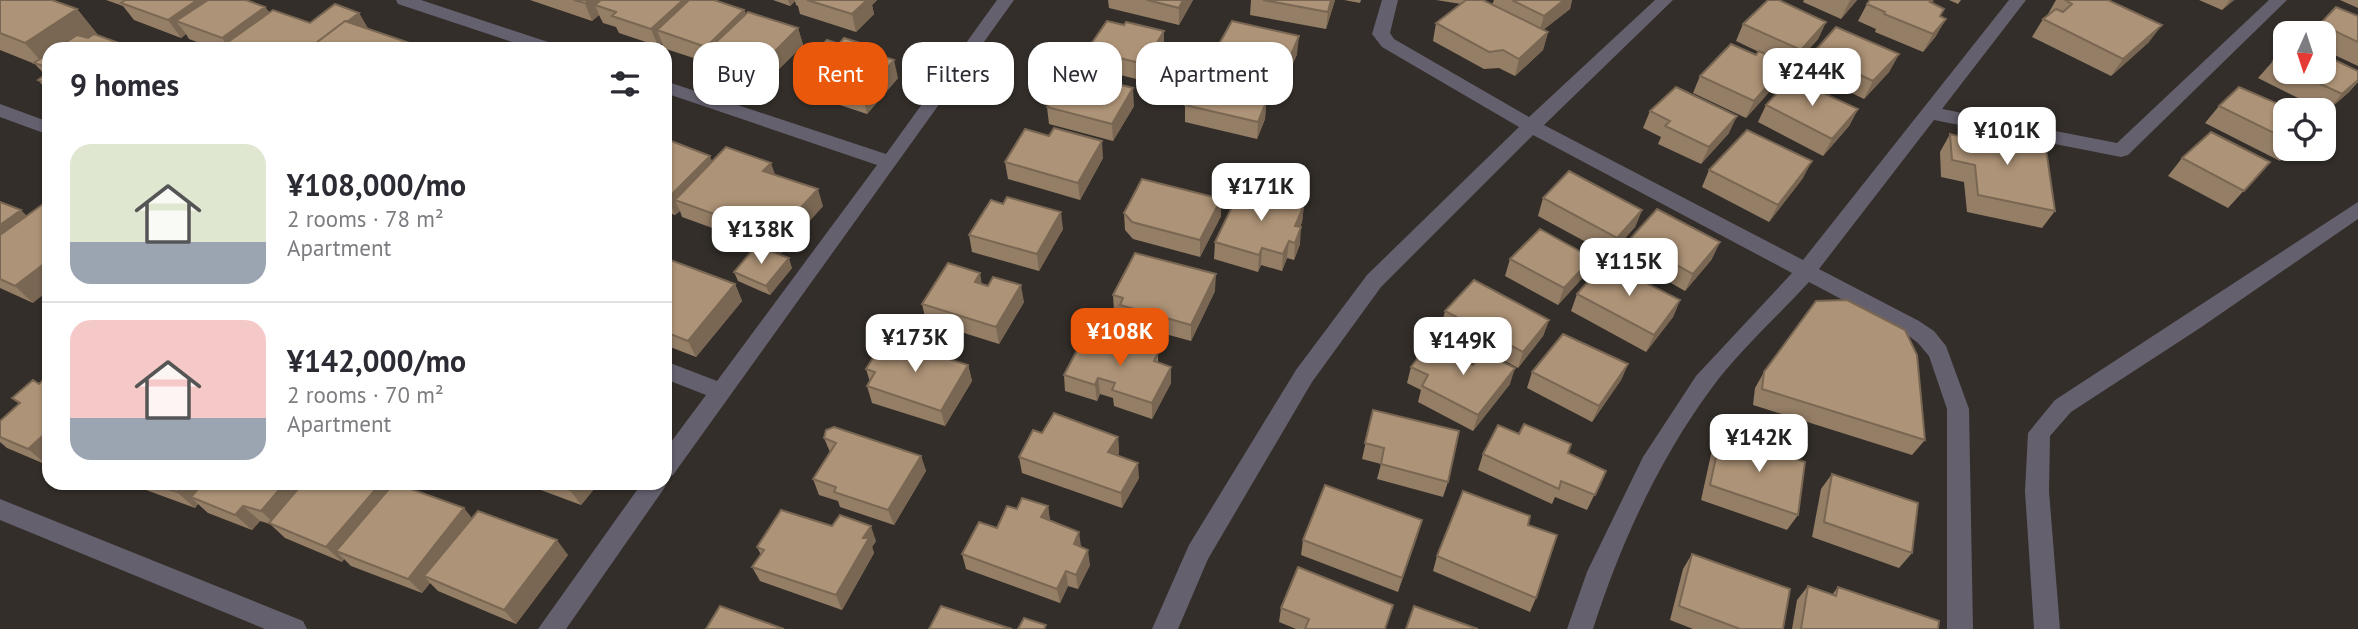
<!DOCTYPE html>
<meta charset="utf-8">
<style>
:root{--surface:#fff;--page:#f2f2f3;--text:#2b2b33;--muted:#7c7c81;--line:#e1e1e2;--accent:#ea580c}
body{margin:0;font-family:"PT Sans",sans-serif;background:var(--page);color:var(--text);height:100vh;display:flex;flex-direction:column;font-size:26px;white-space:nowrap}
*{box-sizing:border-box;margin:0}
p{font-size:23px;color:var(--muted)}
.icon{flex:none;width:38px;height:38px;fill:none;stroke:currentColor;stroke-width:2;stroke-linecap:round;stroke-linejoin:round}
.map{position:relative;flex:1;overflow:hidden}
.side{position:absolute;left:42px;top:42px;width:630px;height:448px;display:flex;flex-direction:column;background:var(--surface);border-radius:21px;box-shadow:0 2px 5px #0004}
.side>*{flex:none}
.top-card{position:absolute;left:693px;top:42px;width:665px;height:63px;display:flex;gap:14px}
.needle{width:46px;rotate:183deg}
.tools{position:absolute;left:2273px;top:21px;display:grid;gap:14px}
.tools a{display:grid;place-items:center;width:63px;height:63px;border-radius:14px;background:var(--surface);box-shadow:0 2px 5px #0004;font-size:35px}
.price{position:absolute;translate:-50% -60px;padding:0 16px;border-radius:14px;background:#fff;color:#222;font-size:23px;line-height:46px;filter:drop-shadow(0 2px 4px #0008)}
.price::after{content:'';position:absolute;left:50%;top:42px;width:21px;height:16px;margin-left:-10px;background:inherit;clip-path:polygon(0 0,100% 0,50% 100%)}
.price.selected{background:var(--accent);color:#fff}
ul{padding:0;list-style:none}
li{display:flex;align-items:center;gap:21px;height:175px;padding:0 28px}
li+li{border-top:2px solid var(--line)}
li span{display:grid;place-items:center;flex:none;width:196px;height:140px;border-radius:21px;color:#555}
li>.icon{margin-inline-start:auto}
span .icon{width:84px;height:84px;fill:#fffc;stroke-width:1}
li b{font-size:30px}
h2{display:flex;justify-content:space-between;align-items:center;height:84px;padding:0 28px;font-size:30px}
.chip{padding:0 24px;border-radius:21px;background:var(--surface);box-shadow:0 2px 5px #0004;font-size:24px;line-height:63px}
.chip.selected{background:var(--accent);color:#fff}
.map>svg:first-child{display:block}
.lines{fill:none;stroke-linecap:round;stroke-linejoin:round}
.minor{fill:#65606e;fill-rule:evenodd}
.wall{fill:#957e66}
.shaded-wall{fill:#796753}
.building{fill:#ad9377;stroke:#796753;stroke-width:2}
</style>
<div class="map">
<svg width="2358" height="629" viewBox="0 0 2358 629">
<rect width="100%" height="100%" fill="#332e29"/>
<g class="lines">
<!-- minor -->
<path class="minor" d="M396,0H421L557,45L560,49H533L398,4Z
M997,0H1014L673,475L665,478V450L706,395L665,379V361L717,381L877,165L665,93V81L886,154Z
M1382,0H1398L1390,33L1394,39L1529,117L1655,0H1673L1544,125L1803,260L2009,0H2026L1942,109L2117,143L2269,0H2287L2128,155L2121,157L1934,120L1819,269L1919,321L1934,331L1946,346L1969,409L1973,629H1947V409L1929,356L1918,343L1905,333L1809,282C1777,317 1739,351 1711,389C1658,461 1620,545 1593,629H1567L1587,572L1643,457L1696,376L1792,273L1533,135L1381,287L1312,382L1208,559L1178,629H1152L1189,545L1296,370L1367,275L1519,127L1382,47L1372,34Z
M0,104L49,122V135L0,117Z
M2358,202V219L2200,328L2071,412L2050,436L2049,491L2060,629H2034L2025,491L2028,433L2055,400Z
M665,480L667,483L663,490L566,629H538L642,483H665Z
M0,499L303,621L307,629H265L0,520Z"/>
</g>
<!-- wall -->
<path class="wall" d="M0,0L77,9L98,35L127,46L129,49H49V93L38,80L45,75L35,64L0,50Z
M106,0H246L265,7L269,12L310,23L359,13L368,29L427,49H216L189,39L186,34L181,38L134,20L123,6Z
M530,0H714L744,10L746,14L798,28L803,45L769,79L720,62L718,58L712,64L663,48L662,43L658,46L619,33L616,27L603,23L599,15L592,21Z
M773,0H877L872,5L874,14L856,32L800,14L798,6L796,5L795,1L790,6Z
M1108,0H1193L1179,25L1109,8Z
M1251,0H1335L1326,29L1250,15Z
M1344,0H1361L1360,3Z
M1436,0H1483L1492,5L1494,0H1572L1570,9L1543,30L1548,32L1543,50L1515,76L1499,68L1484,69L1433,41L1436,23L1461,4Z
M1804,0H1857L1841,19L1803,2Z
M1949,0H1961L1958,4Z
M2056,0H2108L2149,42L2111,76L2032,37L2043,19L2049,15L2048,14Z
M2199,0H2234L2222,10Z
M2340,0H2358V8Z
M1932,1L1931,3L1941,16L1936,36L1923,52L1875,32L1876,29L1858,21L1867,4Z
M2358,16V66L2324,50V33H2312L2320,24Z
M1826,22L1818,39L1792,68L1787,65L1779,81L1746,118L1693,93L1700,76L1756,55L1759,52L1736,41L1743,24Z
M839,44L873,47L874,54L898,78L867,114L801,92L795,74Z
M1164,48L1144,81L1089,67L1087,50Z
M2286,49V72L2358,71V82L2349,92L2326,112L2258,78L2273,61Z
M1813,53L1899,54L1889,72L1864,99L1804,70Z
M1297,54L1284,85L1275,82L1266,102L1265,119L1257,139L1185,122V105Z
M1766,105L1858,109L1849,126L1823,156L1758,122Z
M1134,106L1113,141L1049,124L1047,107Z
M2219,106L2286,110V149H2292L2280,161L2205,123Z
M1650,111L1729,133L1701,164L1658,144L1661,137L1643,128Z
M1970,127L2055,211L2042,228L1967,212L1964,182L1941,177L1940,152L1950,134L1964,137Z
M665,140L712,161L775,175L823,206L781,253L682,217L680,211L675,215L665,211Z
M1103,158L1080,200L1008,179L1005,162Z
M2182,158L2270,162L2228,208L2168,176Z
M1709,170L1803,178L1769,222L1702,187Z
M1543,198L1642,210L1635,227L1610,255L1538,216Z
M1221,199V216L1200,257L1133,239L1125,230L1124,213Z
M0,202L33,303L0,288Z
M1003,204L1063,229L1039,271L972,252L969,235Z
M1304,205L1302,222L1300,227V244L1294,260L1287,258L1282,271L1261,265L1258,272L1214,259L1215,242Z
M1630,239L1712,259L1685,291L1624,256Z
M665,240L671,254L667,259L735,284L742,301L696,357L665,345Z
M1510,259L1586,274L1558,305L1505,276Z
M792,268L770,295L738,281L734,272Z
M982,284L1024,302L999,344L926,321L922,304Z
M1215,291L1191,341L1121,322L1120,314L1114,312L1113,295Z
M1577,294L1680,300L1673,317L1646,352L1571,311Z
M1445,311L1549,320L1543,336L1518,368L1441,327Z
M1104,345L1158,353V363L1171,383L1152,419L1114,406L1113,398L1100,394L1097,401L1065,391L1064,375Z
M1628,364L1621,380L1592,422L1527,388L1532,372Z
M968,365L972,381L945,426L872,403L867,386L870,382L866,369Z
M1411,367L1510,384L1473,431L1418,402L1421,390L1407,383Z
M1764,372L1925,440L1912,455L1753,405L1755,388Z
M49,375V463L47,465L7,448L0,442V421L19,404L12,398L39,384Z
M1373,410L1448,482L1443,497L1377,479L1381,464L1362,459Z
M1042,433L1118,437L1119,453L1117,456L1139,478L1122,508L1022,473L1019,457Z
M1721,434L1798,515L1787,530L1701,500L1712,450Z
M824,438L921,456L926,471L894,525L840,507L838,501L819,495L813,479L830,452Z
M1568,453L1606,471L1587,510L1555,497L1552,504L1478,470L1483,454Z
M1832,474L1912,553L1899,568L1812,537L1821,489Z
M101,483H126L119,490Z
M134,483H385L390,488L568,555L516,624L438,591L430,583L422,593L351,566L344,559L342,562L285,538L270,524L260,521L252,530L208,513L198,504L195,508L138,487Z
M522,483H599L581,505Z
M1048,506L1050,521L1081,547L1090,565L1078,589L1068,586L1060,603L966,569L962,554L997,528L1017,509Z
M1422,520L1398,592L1301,555L1303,540Z
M1528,525L1536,598L1530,612L1433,571L1437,556Z
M876,541L872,547L874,553L842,610L760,581L752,567L761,555L757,547Z
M1692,554L1783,629H1693L1670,620L1683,569Z
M1808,586L1832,595L1838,587L1938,629H1792L1797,600Z
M1393,605L1385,629H1296L1279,622L1281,608Z"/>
<!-- shaded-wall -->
<path class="shaded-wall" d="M197,0H221L176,21L186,34L181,38L168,20Z
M589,0H617L595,5L599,15L592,21L585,3Z
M683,0H690L657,30L662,43L658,46L651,29Z
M788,0H794L795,1L790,6Z
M862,0H877L872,5L874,14L856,32L852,14Z
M1183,0H1193L1179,25V8Z
M1331,0H1335L1326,29L1328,12Z
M1564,0H1572L1570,9L1539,33L1544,16Z
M1851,0H1857L1841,19L1849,2Z
M2230,0H2234L2222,10Z
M265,7L277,24L228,42L233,49H229L222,38Z
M77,9L98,35L77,49H49V67L47,68L25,43Z
M744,10L750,28L713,45L718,58L712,64L706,47Z
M359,13L369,30L311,49Z
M1946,19L1936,36L1923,52L1933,34Z
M1826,22L1818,39L1792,68L1801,50Z
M2162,25L2149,42L2111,76L2123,59Z
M798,28L803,45L769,79L764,62Z
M1164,31V48L1144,81V64Z
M1548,32L1543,50L1515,76L1519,59Z
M1299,36L1297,54L1284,85L1286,67Z
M1899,54L1889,72L1864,99L1873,81Z
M894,60L898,78L867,114L863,97Z
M1787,64L1779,81L1746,118L1754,101Z
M1276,65L1275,82L1258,117L1259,100Z
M2358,80L2349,92L2326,112L2342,94Z
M1133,88L1134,106L1113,141L1112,124Z
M1266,102L1265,119L1257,139L1258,122Z
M1858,109L1849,126L1823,156L1832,139Z
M1737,116L1729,133L1701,164L1709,147Z
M1102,141L1103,158L1080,200L1078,183Z
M710,156L717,174L675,200L680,211L675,215L668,198Z
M1812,161L1803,178L1769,222L1778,205Z
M771,163L777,180L763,171Z
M818,189L823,206L781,253L775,236Z
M1221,199V216L1200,257V240Z
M1304,205L1302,222L1293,243L1295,226Z
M21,210L38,227L0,254V225Z
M1642,210L1635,227L1610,255L1617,238Z
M1061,212L1063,229L1039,271L1037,254Z
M1301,227L1300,244L1294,260L1295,243Z
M665,240L671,254L665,261Z
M1289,241L1287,258L1282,271L1283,254Z
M1720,242L1712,259L1685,291L1693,274Z
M1262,248L1261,265L1258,272L1259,255Z
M789,258L792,268L770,295L766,286Z
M1592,258L1586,274L1558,305L1564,288Z
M49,260V290L33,303L15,286Z
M980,273L983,290L975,282Z
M1216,274L1215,291L1191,341V325Z
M735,284L742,301L696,357L688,341Z
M1021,285L1024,302L999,344L996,327Z
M1680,300L1673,317L1646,352L1654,335Z
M1549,320L1543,336L1518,368L1523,352Z
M1628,364L1621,380L1592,422L1599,406Z
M968,365L972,381L945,426L941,411Z
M1171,367V383L1152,419V403Z
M1515,368L1510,384L1473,431L1478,415Z
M1098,378L1100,394L1097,401L1095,385Z
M49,430V463L47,465L28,449Z
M1118,437L1119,453L1110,468L1108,452Z
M921,456L926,471L894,525L888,510Z
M1138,463L1139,478L1122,508L1121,493Z
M110,483H126L119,490Z
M186,483H217L199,488L194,486L205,496L191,497L198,504L195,508L177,492Z
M285,483H314L277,526L261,511Z
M381,483H385L397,496L336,551L344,559L342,562L326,547Z
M576,483H599L581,505L570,490Z
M243,506L260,521L252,530L235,515Z
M1048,506L1050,521L1041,517Z
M464,508L476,523L424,576L430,583L422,593L408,579Z
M1422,520L1418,535L1398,592L1402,578Z
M871,526L876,541L872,547L874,553L842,610L836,595L863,538Z
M1079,532L1081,546L1076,559L1074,544Z
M557,540L568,555L516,624L504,610Z
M1088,550L1090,565L1078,589L1076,575Z
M1066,571L1068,586L1060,603L1057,589Z"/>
<!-- building -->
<path class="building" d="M0,0H52L77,9L25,43L0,33Z
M125,0H197L168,20L121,3Z
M208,0H246L265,7L222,38L176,21Z
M574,0H589L585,3Z
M601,0H683L651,29L612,16L616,12L595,5Z
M689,0H714L744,10L706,47L657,30Z
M807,0H867L852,14Z
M1147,0H1183L1179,8Z
M1263,0H1331L1328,12Z
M1466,0H1483L1548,32L1519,59L1503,50L1489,52L1436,23Z
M1512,0H1564L1544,16Z
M1768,0H1779L1826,22L1801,50L1743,24Z
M1870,0H1930L1932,1L1930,2L1944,9L1940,16L1946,19L1933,34L1884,14L1885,12L1867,4Z
M2065,0H2108L2162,25L2123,59L2043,19L2056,9L2063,12L2072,4Z
M335,4L359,13L348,21H345L308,49H247L228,42L273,10L310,23Z
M2336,7L2358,16V42L2320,24Z
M748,12L798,28L764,62L713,45Z
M345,21L427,49H308Z
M1107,21L1124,25L1126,22L1164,31L1144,64L1087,50Z
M1232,21L1299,36L1286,67L1276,65L1259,100L1266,102L1258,122L1185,105Z
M1836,27L1899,54L1873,81L1813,53Z
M94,34L127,46L122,49H56L77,35L88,38Z
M844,38L873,47L869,52L894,60L863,97L795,74L827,40L839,44Z
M1731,44L1756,55L1759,51L1787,64L1754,101L1700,76Z
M2286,49V67L2273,61Z
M49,53V68L34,63Z
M2324,55L2358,71V80L2342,94L2295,72H2324Z
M49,72V85L38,80Z
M1085,76L1133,88L1112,124L1047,107L1065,79L1079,83Z
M1791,78L1858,109L1832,139L1766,105Z
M1676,87L1737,116L1709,147L1665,126L1670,121L1650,111Z
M2239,87L2292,110H2286V139L2219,106Z
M1970,127L2045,142L2055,211L1978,195L1975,165L1952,160L1950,134L1971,139Z
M1054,128L1102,141L1078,183L1005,162L1025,129L1049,136Z
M1747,130L1812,161L1778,205L1709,170Z
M2211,132L2270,162L2244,191L2182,158Z
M666,139L710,156L668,198L665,197Z
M726,147L771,163L763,171L818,189L775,236L675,200Z
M1569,171L1642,210L1617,238L1543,198Z
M1142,179L1221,199L1200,240L1132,222L1124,213Z
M1241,188L1304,205L1295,226L1301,227L1295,243L1289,241L1283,254L1262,248L1259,255L1215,242Z
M1007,197L1061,212L1037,254L969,235L991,200L1003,204Z
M0,202L21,210L0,225Z
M46,202L49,203V260L15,286L0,279V235Z
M1657,209L1720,242L1693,274L1630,239Z
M1540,229L1592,258L1564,288L1510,259Z
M756,246L789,258L766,286L734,272Z
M1135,253L1216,274L1191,325L1120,305L1123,298L1113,295Z
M665,258L735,284L688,341L665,332Z
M1605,262L1680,300L1654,335L1577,294Z
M948,263L980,273L975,282L988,286L993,277L1021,285L996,327L922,304Z
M1474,280L1549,320L1523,352L1445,311Z
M1847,300L1905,330L1917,355L1925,440L1762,389L1764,372L1816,301Z
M1563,334L1628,364L1599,406L1532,372Z
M1110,337L1158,353L1154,361L1171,367L1152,403L1112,390L1115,383L1098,378L1095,385L1064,375L1083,339L1104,345Z
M885,339L968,365L941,411L867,386L875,372L866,369Z
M1428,344L1473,365L1483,352L1515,368L1478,415L1422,386L1428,375L1411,367Z
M49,375V430L28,449L0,437V421L20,403L12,398L33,380L39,384Z
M1373,410L1459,431L1448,482L1381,464L1384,448L1365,443Z
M1054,413L1118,437L1108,452L1138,463L1121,493L1019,457L1033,430L1042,433Z
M1524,424L1571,444L1568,453L1606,471L1595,495L1561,481L1559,489L1483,454L1498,425L1519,434Z
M834,427L921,456L888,510L834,492L836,487L813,479L836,443L824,438L826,430Z
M1721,434L1805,462L1798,515L1710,485Z
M1832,474L1918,503L1912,553L1824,522Z
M152,483H186L177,492Z
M196,483H285L261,511L243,506L235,515L191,497L199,488L194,486Z
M303,483H381L326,547L269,523Z
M394,483L464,508L408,579L336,551Z
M552,483H576L570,490Z
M1325,485L1422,520L1402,578L1303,540Z
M1463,491L1530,516L1528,525L1557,535L1536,598L1437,556Z
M1022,498L1048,506L1041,517L1079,532L1074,544L1088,550L1076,575L1066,571L1057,589L962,554L979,522L997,528L1007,506L1017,509Z
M781,510L832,526L840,515L871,526L863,538H869L836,595L752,567L764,550L757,547Z
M478,511L557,540L504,610L424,576Z
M1692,554L1790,589L1783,629H1740L1679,606Z
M1298,567L1393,605L1385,629H1305L1309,619L1281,608Z
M1808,586L1836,596L1838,587L1939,621L1938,629H1801Z
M720,606L784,629H706Z
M941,606L1012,629H929Z
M1414,606L1478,629H1406Z
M1024,618L1046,625L1044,629H1018Z"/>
</svg>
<div class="tools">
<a><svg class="needle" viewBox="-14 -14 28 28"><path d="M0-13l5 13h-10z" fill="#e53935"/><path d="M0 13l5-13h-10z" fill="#7c7c81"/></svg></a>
<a><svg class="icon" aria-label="locate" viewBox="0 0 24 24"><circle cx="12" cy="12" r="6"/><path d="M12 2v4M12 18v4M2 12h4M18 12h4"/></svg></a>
</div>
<b class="price" style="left:1812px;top:108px">¥244K</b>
<b class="price" style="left:2007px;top:167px">¥101K</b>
<b class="price" style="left:1261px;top:223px">¥171K</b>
<b class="price" style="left:761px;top:266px">¥138K</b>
<b class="price" style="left:1629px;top:298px">¥115K</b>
<b class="price selected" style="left:1120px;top:368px">¥108K</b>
<b class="price" style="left:915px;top:374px">¥173K</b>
<b class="price" style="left:1463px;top:377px">¥149K</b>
<b class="price" style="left:1759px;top:474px">¥142K</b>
<div class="top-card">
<a class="chip">Buy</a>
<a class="chip selected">Rent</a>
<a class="chip">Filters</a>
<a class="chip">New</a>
<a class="chip">Apartment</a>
</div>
<section class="side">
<h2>9 homes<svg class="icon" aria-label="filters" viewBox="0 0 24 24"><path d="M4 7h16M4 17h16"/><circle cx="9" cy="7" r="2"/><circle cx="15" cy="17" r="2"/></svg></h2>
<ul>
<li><span style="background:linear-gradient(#dfe7d0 70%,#9aa5b1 0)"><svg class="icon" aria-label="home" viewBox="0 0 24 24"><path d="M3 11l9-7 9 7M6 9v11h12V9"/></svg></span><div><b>¥108,000/mo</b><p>2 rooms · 78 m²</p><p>Apartment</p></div></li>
<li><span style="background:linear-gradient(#f6c9c9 70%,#9aa5b1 0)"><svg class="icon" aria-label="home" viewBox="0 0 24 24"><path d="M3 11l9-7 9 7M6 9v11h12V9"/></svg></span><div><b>¥142,000/mo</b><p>2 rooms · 70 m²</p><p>Apartment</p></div></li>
</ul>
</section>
</div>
